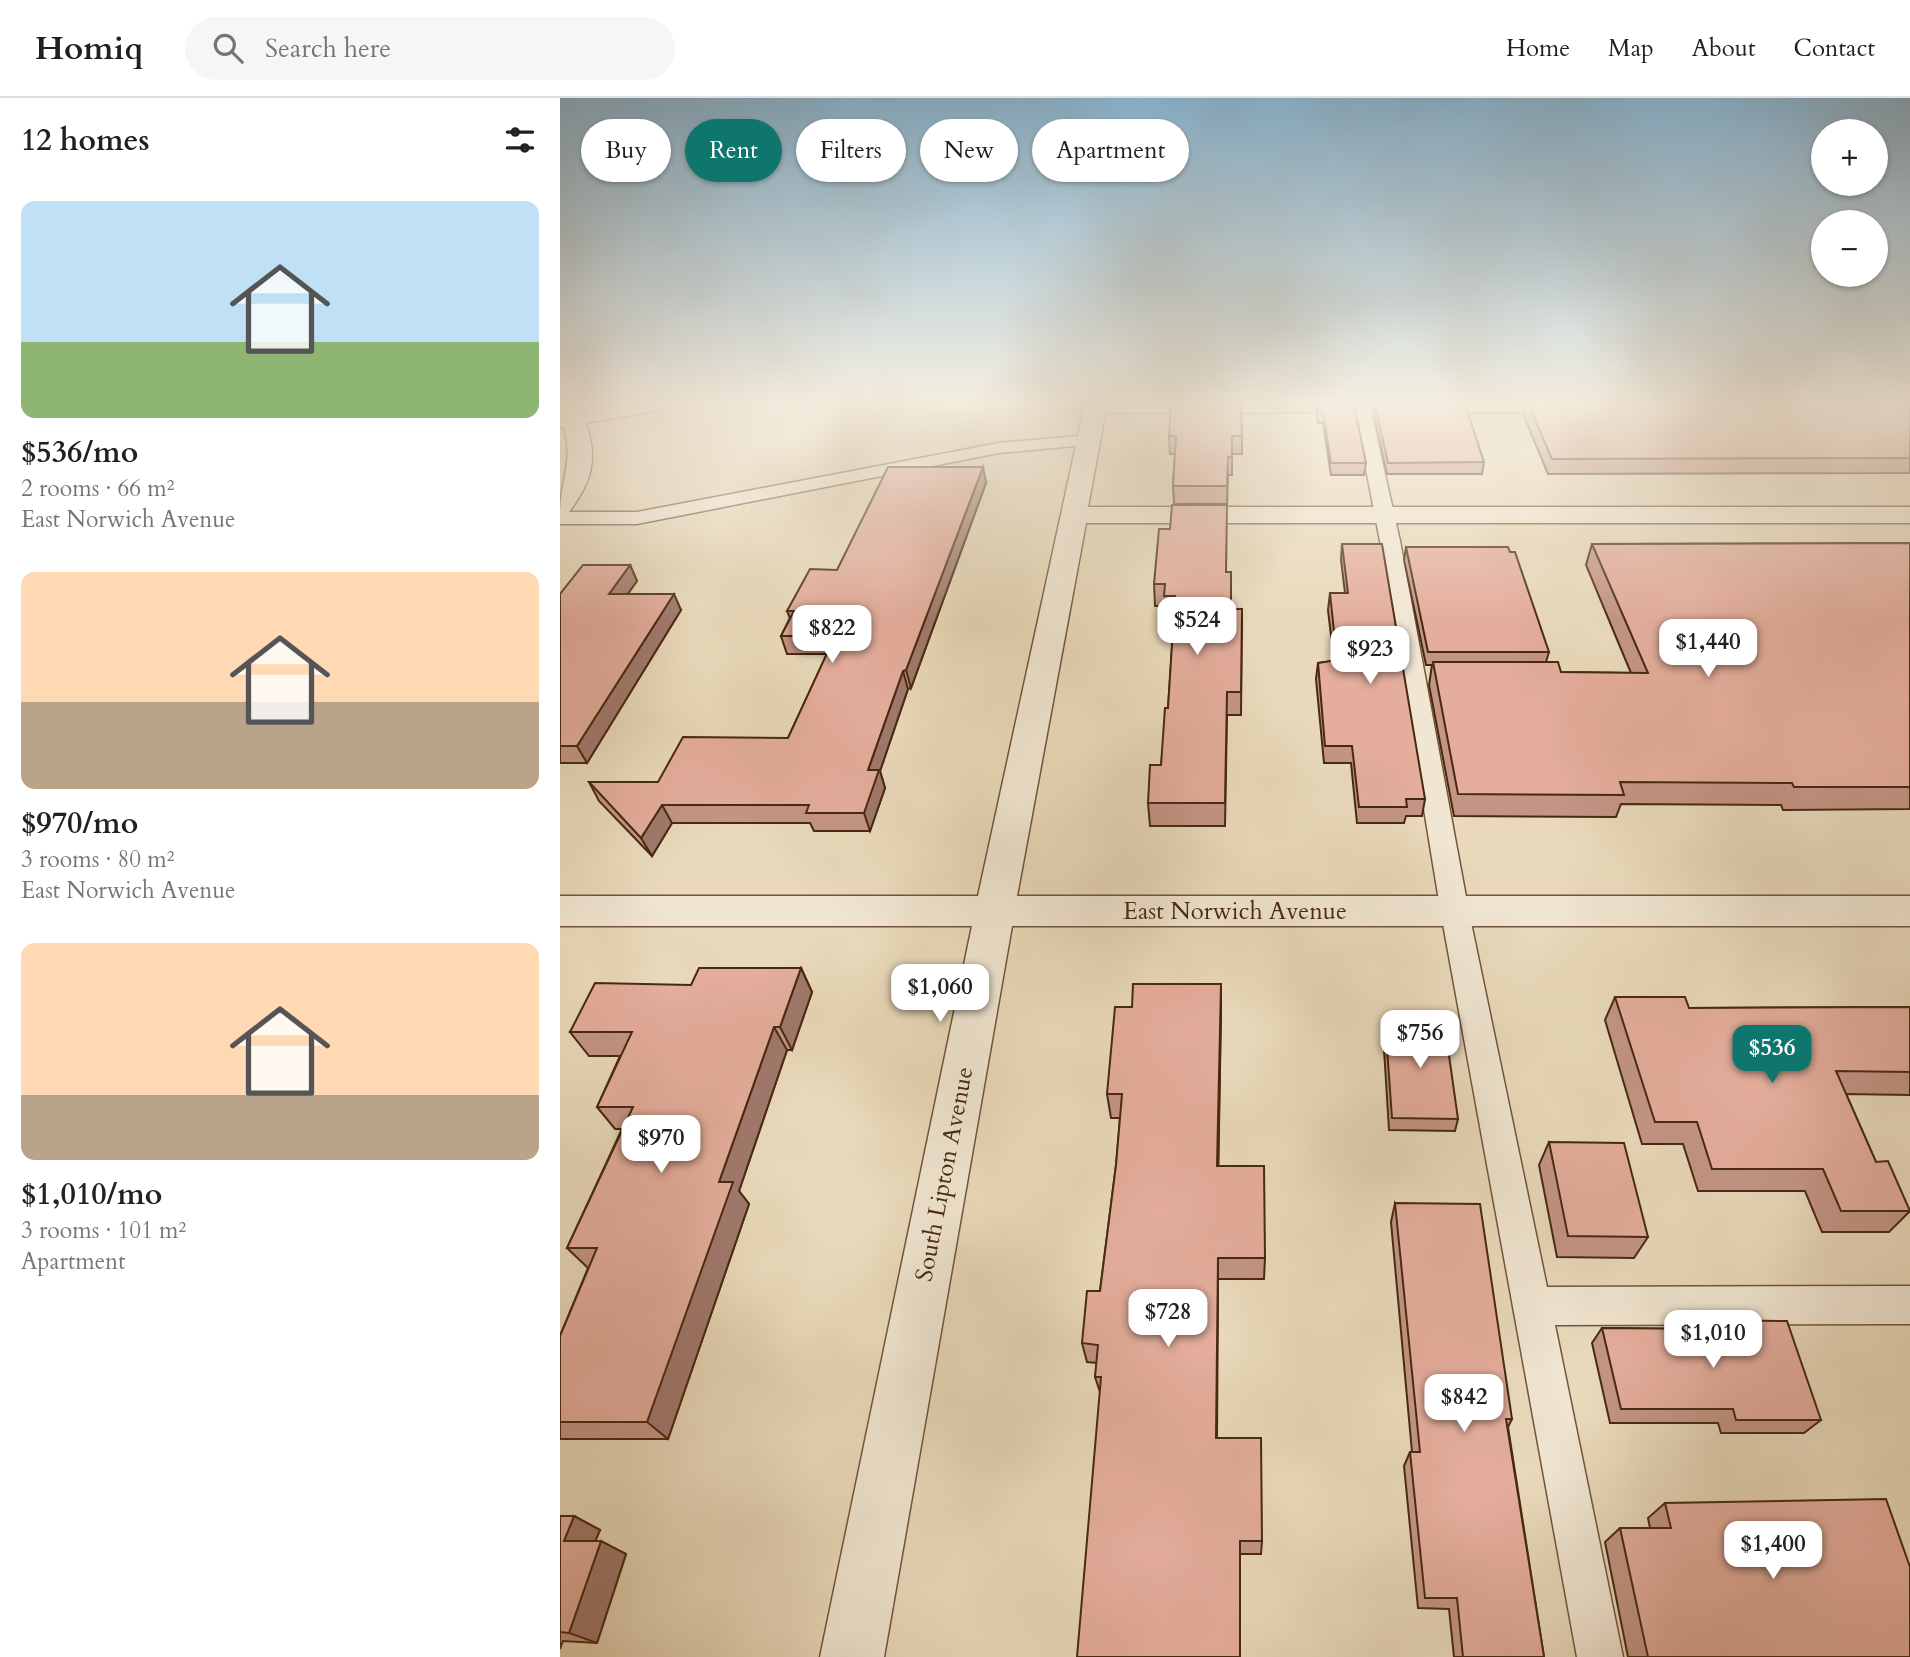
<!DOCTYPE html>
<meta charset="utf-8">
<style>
:root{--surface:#fff;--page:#f6f6f6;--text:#202124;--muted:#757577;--line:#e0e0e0;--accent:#0f766e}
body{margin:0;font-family:Cardo,serif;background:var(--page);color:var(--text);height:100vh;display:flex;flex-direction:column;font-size:26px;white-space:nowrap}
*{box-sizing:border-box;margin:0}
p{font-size:23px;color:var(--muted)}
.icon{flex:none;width:38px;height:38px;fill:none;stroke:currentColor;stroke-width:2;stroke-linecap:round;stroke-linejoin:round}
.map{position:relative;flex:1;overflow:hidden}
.side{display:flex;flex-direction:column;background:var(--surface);width:560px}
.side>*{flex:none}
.top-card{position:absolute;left:21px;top:21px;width:665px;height:63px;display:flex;gap:14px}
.buttons{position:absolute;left:1251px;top:21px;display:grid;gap:14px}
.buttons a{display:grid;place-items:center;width:77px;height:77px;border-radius:50%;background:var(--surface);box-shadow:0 2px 5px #0004;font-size:35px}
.price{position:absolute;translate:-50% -60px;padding:0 16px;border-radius:14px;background:#fff;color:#222;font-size:23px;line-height:46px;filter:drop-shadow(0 2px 4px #0008)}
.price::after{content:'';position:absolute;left:50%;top:42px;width:21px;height:16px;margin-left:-10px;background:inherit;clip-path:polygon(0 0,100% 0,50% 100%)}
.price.current{background:var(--accent);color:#fff}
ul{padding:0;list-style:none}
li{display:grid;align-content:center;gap:14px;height:371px;padding:0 21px}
li span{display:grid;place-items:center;height:217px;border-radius:14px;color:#555}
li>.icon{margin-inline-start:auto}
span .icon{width:126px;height:126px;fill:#fffc;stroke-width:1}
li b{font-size:30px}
h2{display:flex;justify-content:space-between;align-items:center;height:84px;padding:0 21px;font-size:30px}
.tag{padding:0 24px;border-radius:32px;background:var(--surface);box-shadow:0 2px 5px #0004;font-size:24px;line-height:63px}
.tag.current{background:var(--accent);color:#fff}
header{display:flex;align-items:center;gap:42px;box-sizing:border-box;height:98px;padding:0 35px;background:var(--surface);border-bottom:2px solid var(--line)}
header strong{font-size:33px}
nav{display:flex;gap:38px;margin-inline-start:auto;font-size:24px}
.search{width:490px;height:63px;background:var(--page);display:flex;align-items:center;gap:18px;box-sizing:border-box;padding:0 24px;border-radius:38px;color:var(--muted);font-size:26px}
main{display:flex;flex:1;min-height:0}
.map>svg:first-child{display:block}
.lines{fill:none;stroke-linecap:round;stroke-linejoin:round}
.service-casing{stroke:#70553a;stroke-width:3}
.minor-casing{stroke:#70553a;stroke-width:3}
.service{fill:#f1e6d2;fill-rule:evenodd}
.minor{fill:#f1e6d2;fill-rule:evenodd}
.wall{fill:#c49586;stroke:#47290f;stroke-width:2}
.shaded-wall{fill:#a0796d;stroke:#47290f;stroke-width:2}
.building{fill:#e4ad9c;stroke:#47290f;stroke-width:2}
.labels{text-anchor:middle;stroke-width:5;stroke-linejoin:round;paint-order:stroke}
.street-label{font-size:24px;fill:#47290f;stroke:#f1e6d2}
</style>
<header>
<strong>Homiq</strong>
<div class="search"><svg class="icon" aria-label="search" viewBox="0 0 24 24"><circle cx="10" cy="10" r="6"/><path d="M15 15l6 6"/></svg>Search here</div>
<nav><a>Home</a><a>Map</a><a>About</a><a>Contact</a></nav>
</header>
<main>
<section class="side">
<h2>12 homes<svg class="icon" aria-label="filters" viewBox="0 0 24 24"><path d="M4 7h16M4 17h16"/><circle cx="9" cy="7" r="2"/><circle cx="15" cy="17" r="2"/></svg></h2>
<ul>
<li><span style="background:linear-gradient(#bfe0f5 65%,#8fb573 0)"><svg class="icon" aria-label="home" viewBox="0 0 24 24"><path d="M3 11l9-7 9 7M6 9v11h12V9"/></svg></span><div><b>$536/mo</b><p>2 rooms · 66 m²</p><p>East Norwich Avenue</p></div></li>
<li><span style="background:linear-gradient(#ffd9b3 60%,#b9a48a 0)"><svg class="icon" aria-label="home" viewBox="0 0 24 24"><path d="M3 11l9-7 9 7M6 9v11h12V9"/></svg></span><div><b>$970/mo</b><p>3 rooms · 80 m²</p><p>East Norwich Avenue</p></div></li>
<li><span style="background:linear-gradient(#ffd9b3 70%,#b9a48a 0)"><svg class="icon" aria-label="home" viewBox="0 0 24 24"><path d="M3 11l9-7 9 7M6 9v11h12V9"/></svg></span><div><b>$1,010/mo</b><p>3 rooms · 101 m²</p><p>Apartment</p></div></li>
</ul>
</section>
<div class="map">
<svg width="1350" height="1559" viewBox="0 0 1350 1559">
<rect width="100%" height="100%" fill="#e9d9ba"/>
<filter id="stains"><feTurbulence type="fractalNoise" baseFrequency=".00286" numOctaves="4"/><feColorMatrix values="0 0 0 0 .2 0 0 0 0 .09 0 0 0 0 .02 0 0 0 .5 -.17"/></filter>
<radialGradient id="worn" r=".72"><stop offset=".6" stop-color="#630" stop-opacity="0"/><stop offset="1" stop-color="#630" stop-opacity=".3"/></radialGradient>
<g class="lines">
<!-- service casing -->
<g class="service-casing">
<path id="service" d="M4,306H20L19,325H7Z
M529,306H808L810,309L840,443L909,815L987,1189L1350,1188V1226L995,1227L1063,1559H1017L881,815L820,443L795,314L535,315L529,314Z
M861,306H1008L1010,309L1002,314H867L861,313Z
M530,337L536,338L539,342L536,346L439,355L77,426H0V414H77L439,345Z"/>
</g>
<!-- minor casing -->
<g class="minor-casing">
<path id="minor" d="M58,306H105L94,313L26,325C38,362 32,383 9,414L0,416C0,381 14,366 4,329L0,330V316Z
M525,306H547L528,409H1350V425H526L457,798H1350V828H452L324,1559H260L412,828H0V798H418Z"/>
</g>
<!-- service -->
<use href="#service" class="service"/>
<!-- minor -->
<use href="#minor" class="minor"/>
</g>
<!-- wall -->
<path class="wall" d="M757,306L806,365L804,377H771L763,325H758L757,317Z
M815,306L924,364L922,376H827L814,317Z
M966,306H1350V375L988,376L963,316Z
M609,338H682V356H672V377H668L667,406H614L613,388L615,356H610Z
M426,385L351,590L348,591L320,673L325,690L310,733H254L250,725H112L92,758L39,703L29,684H98L228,640L267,556H227L221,538L230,520L227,513L277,472Z
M610,431L667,474L671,511H682L681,617H667L665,728H590L588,705L601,667L608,610L614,520H605V508H595L594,486Z
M1350,445V711L1223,712L1221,707L1061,706L1056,719L894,718L869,587L872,567H866L844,462L846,449L989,554L986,564L1001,574L1071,575L1026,467L1032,446Z
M782,446L865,701L862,718H846L844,725H797L791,665H764L756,581L758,565L774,563L768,512L770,495H785L781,462Z
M70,467L77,483L68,496L121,512L27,665H0V496Z
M241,870L252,894L232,952H227L179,1093L189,1106L108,1341H0V1238L28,1170L7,1150L62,1031H55L37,1009L60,958H29L10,934L131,887Z
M1055,899L1129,910L1350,909V997L1286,996L1316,1064L1350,1113L1329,1134H1262L1245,1093H1138L1123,1046H1082L1045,922Z
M572,909L661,911L658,1068L705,1160L704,1181H658L657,1340L702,1443L701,1456H680L540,1294L535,1279L537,1265L527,1264L522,1245L540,1193L556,1067L560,1020H551L547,996Z
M825,922L898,1021L895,1033L829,1032L823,935Z
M989,1044L1088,1139L1074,1160L997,1159L979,1067Z
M835,1105L952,1321L948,1329L984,1559H894L889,1511L858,1510L844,1368L850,1354H852L831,1124Z
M1148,1222L1261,1322L1244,1335H1161L1158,1325H1050L1032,1245L1042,1230L1140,1231Z
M1105,1405L1350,1559H1068L1045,1444L1060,1430H1090L1088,1420Z
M0,1418H14L40,1432L35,1443L66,1456L37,1545L3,1543L0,1551Z"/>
<!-- shaded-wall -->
<path class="shaded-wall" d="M423,369L426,385L351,590L346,572Z
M70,467L77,483L56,512L49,496Z
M114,496L121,512L27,665L17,648Z
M343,573L348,591L320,673L325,690L310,733L304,715L308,672Z
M102,707L112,725L92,758L81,740Z
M241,870L252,894L232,952L220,929Z
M661,886V911L658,1091L657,1068Z
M214,929L227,952L179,1093L189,1106L108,1341L87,1324L159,1084Z
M658,1160V1181L656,1357V1340Z
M14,1418L40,1432L30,1456L4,1443Z
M41,1443L66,1456L37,1545L9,1535Z"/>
<!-- building -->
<path class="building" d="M611,306H681L682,338H672V359H668L667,388H613L616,338H609Z
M757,306H794L806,365H771L763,314H758Z
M815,306H905L924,364L828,365Z
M968,306H1350V360L992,361Z
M328,369H423L346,572L343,573L308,672H319L304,715H246L249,707H102L81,740L29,684H98L123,639L228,640L275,538H221L234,513H227L250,471L277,472Z
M612,407H667L666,474H671V511H682L681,594H667L665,705H588L590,667H601L605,610H608L615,498H604L605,486H594L599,431H610Z
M1350,445V689H1234L1232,685L1060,684L1064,697L898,696L873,564H998L1001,574L1088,575L1032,446Z
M782,446H822L865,701H846L847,709H799L792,648H765L758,565L777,562L770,495H788Z
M846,449H948L950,454H955L989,554H868Z
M23,467H70L49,496H114L17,648H0V496Z
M139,870H241L220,929H214L159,1084H173L87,1324H0V1238L37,1150H7L73,1009H37L72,934H10L35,885L131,887Z
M573,886H661L657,1068H704L705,1160H658L656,1340H701L702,1443H680V1559H517L541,1279H535L538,1247L522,1245L527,1193H540L556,1067L562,996H547L555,909H572Z
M1055,899H1125L1129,910L1350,909V974L1276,973L1316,1064L1328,1063L1350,1113H1281L1263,1071H1152L1137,1024H1095Z
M825,922H884L898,1021L832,1020Z
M989,1044L1064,1045L1088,1139L1008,1138Z
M835,1105L920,1106L952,1321H946L984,1559H903L897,1500H865L850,1354H860Z
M1148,1222L1227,1223L1261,1322H1176L1173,1311H1061L1042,1230L1150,1231Z
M1326,1401L1350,1469V1559H1088L1060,1430H1111L1105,1405Z
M0,1418H14L4,1443H41L9,1535L0,1534Z"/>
<!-- sky -->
<linearGradient id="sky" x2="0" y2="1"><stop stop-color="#88b6d4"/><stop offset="0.58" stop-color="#f5eee0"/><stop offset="1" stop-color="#f5eee0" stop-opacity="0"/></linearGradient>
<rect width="1350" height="524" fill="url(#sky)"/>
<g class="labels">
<!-- street labels -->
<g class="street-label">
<text x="675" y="821">East Norwich Avenue</text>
<text transform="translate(384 1076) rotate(-79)" y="8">South Lipton Avenue</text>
</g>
</g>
<rect width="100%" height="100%" filter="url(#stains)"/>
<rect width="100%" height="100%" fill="url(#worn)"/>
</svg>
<div class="buttons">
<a>+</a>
<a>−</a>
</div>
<b class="price" style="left:637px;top:559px">$524</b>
<b class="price" style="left:272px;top:567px">$822</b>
<b class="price" style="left:1148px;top:581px">$1,440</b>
<b class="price" style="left:810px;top:588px">$923</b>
<b class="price" style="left:380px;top:926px">$1,060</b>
<b class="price" style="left:860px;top:972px">$756</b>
<b class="price current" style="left:1212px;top:987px">$536</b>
<b class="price" style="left:101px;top:1077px">$970</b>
<b class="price" style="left:608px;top:1251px">$728</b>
<b class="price" style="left:1153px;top:1272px">$1,010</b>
<b class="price" style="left:904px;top:1336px">$842</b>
<b class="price" style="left:1213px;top:1483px">$1,400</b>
<div class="top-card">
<a class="tag">Buy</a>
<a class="tag current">Rent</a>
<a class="tag">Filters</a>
<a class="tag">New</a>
<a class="tag">Apartment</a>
</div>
</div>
</main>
